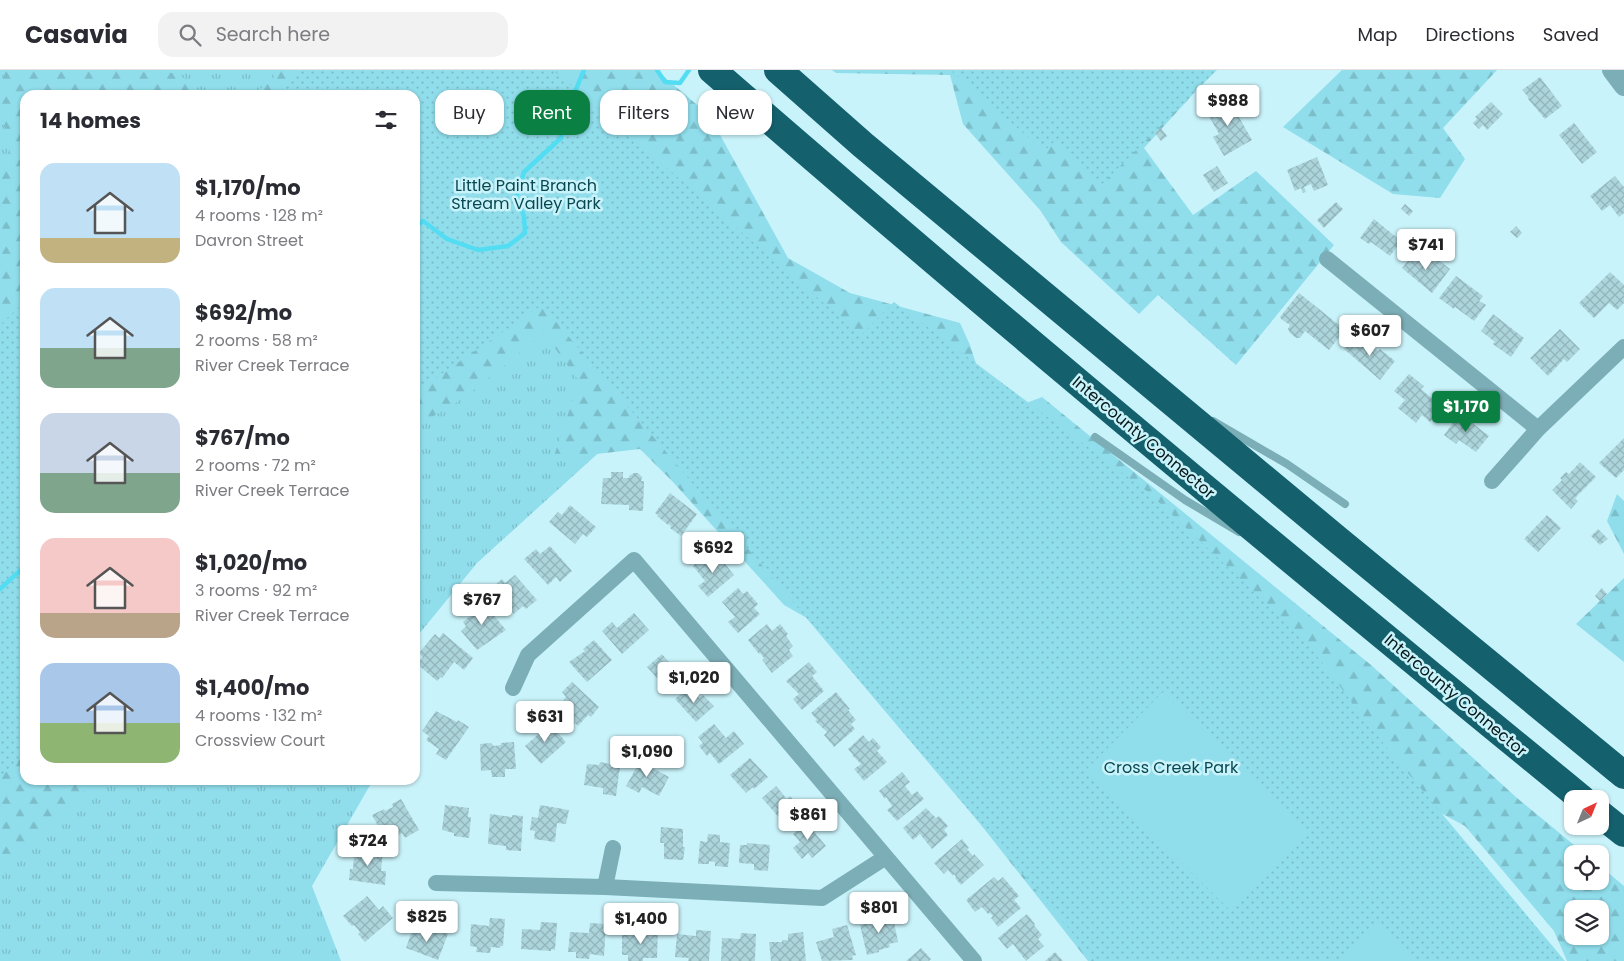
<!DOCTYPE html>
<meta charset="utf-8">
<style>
:root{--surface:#fff;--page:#f2f2f3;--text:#2b2b33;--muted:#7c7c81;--line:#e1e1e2;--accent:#0b8043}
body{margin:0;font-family:Poppins,sans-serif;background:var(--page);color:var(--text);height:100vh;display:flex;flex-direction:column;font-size:19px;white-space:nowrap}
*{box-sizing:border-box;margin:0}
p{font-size:16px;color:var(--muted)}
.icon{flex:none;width:28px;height:28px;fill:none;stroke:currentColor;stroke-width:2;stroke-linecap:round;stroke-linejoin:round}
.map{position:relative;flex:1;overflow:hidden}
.details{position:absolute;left:20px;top:20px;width:400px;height:695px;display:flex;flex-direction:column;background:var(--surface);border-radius:15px;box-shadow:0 1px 4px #0004}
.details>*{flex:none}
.top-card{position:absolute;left:435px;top:20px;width:475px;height:45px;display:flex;gap:10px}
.needle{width:32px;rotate:43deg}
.tools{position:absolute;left:1564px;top:720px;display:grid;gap:10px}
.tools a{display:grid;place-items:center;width:45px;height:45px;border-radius:10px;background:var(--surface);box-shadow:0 1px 4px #0004;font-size:25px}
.price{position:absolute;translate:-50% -42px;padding:0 11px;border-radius:5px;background:#fff;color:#222;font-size:16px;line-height:32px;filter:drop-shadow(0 1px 2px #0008)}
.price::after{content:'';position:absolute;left:50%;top:30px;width:15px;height:11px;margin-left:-8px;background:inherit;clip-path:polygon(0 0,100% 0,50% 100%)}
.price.active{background:var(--accent);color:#fff}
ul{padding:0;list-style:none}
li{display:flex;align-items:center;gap:15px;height:125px;padding:0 20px}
li span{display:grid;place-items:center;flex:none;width:140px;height:100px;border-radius:15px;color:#555}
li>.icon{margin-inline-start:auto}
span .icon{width:60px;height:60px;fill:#fffc;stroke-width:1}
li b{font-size:21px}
h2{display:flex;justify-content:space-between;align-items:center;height:60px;padding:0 20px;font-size:21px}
.chip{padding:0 18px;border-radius:15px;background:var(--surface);box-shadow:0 1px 4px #0004;font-size:18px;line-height:45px}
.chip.active{background:var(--accent);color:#fff}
header{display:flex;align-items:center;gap:30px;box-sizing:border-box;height:70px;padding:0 25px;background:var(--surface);border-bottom:1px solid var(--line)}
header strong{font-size:24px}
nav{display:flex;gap:28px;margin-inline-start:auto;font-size:18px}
.search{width:350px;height:45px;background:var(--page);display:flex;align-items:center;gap:12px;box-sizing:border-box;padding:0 18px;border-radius:15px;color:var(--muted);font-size:19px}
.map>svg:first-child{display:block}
.grass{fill:url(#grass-tufts)}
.forest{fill:url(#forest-firs);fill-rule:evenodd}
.park{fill:url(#park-dots)}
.pitch{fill:#90ddeb}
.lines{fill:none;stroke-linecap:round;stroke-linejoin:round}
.stream{stroke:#53ddf3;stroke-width:4.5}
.building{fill:url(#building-cross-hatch)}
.service{stroke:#7caeb7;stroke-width:8}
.minor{stroke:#7caeb7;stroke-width:16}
.tertiary{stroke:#7caeb7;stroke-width:20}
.motorway{stroke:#14616d;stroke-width:28}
.labels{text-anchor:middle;stroke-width:5;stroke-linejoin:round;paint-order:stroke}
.park-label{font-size:16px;fill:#094851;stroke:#c9f3fa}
.street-label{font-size:16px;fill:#08181a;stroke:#c9f3fa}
</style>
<header>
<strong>Casavia</strong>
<div class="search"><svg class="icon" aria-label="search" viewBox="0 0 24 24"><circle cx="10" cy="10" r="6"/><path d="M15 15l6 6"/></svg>Search here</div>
<nav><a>Map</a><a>Directions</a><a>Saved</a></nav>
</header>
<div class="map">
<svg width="1624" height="891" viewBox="0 0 1624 891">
<defs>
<pattern id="grass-tufts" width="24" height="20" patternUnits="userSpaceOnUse" patternTransform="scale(1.25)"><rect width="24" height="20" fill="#90ddeb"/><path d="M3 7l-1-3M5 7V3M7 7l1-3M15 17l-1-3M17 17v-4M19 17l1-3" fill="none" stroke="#7bbdc9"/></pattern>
<pattern id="forest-firs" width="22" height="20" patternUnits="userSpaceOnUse" patternTransform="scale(1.25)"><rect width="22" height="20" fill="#90ddeb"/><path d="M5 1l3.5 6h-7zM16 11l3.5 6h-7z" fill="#7bbdc9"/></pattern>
<pattern id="park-dots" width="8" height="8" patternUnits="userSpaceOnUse" patternTransform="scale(1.25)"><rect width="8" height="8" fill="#90ddeb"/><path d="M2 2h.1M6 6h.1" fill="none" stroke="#7bbdc9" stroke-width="1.8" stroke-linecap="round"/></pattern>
<pattern id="building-cross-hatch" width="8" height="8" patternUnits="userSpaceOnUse" patternTransform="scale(1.25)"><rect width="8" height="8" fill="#acd4db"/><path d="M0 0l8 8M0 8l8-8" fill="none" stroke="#92b5bb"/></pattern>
</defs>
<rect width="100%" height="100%" fill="#c9f3fa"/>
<!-- grass -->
<path class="grass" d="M0,0H298L275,25H25L0,255Z
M542,235L637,348L477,493L415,569V322Z
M25,710H373L312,816L341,891H0V712Z"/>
<!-- forest -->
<path class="forest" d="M4,0H76L80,4L95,0H159L180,5L204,25H25V710H93L69,739L0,808V104L12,75L0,47V23Z
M277,0H656L709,45L788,188L850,223L960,253L970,275L993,346L1042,327L1371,595L1517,728L1585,784H1572V811H1600V796L1624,816V891H1567L1554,861L1465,756L1409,726L1260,891H1088L828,560L784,535L673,412L640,379L553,389L579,311L544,263L464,328L415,357V25H250L272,11ZM1572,839H1600V866H1572Z
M832,0H1215L1144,78L1193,145L1256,101L1334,175L1236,295L1158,225L1139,244L1061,172L1040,140L963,54L950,5L836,3Z
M1342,0H1497L1443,58L1465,89L1440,128L1393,124L1283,57Z
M1617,424L1624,431V484L1607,451Z
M1624,508V592L1576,554Z"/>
<!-- park -->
<path class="park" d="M298,0H553L861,265L894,232L1148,422L1304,569L1387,678L1565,891H1096L542,235L415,322V25H275Z
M950,0H1217L1100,116L1055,71L1044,81Z
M25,231V683L0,708V255Z"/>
<!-- pitch -->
<path class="pitch" d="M1163,622L1309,761L1230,840L1086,700Z
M1380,853L1418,891H1341Z"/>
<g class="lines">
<!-- stream -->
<path class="stream" d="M657,0L665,12L680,13L689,0
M415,157L423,151L447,169L478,180L508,176L525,163L524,146L516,127L524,102L561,68L560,43L571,31L584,0
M0,519L25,496"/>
</g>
<!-- building -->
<path class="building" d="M1540,7L1562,36L1545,49L1528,29L1529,28L1522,20Z
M1228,28L1252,70L1224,86L1213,67L1219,64L1205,39Z
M1491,32L1503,44L1487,60L1483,55L1479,59L1473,53L1477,49L1475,47Z
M1574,53L1597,82L1582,94L1559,65Z
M1161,58L1167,66L1161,71L1155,63Z
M1317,87L1328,115L1314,121L1311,114L1304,117L1306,122L1303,123L1301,118L1295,121L1287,100Z
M1217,96L1228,113L1214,122L1203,105Z
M1615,106L1624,117V143L1619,147L1610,135L1602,141L1590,126Z
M1336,132L1343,139L1324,158L1317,150Z
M1405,134L1413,141L1409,146L1401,139Z
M1374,149L1401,171L1390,186L1371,172L1369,174L1360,168Z
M1516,156L1522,163L1517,168L1510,162Z
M1416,181L1427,190L1431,184L1450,199L1432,223L1402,198Z
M1610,202L1624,215V233L1617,240L1609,233L1594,248L1579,233Z
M1456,206L1483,226L1479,231L1486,235L1474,251L1455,237L1454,239L1439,228Z
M1299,223L1344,259V261L1329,280L1305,261L1300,268H1296L1290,263L1288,259L1290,255L1281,249L1280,247Z
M1493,244L1524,268L1511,287L1493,274L1495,272L1481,261Z
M1560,259L1580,279L1567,292L1564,289L1548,306L1530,288Z
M1357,264L1378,281L1380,279L1395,291L1380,310L1344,279Z
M1409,304L1424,316L1421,319L1442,337L1430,352L1422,345L1416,353L1398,338L1405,330L1394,321Z
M1460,343L1472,351L1471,352L1489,366L1476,382L1459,370L1456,374L1444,365Z
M1624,368V400L1616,408L1599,393Z
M1580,392L1596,407L1575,428L1578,431L1571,439L1552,420L1562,410L1560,408L1566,402L1569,404Z
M611,402H623V408H629V406L634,403H638L642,407L641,411H644L643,441L629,440V435L601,434L603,408H611Z
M670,423L697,444L681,466L670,458L671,456L669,454L668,455L657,446L658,445L655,443Z
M570,435L596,457L587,467L583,464L575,474L549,452L558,442L562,445Z
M1547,445L1561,458L1538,482L1524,469Z
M1598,459L1608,469L1600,475L1591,466Z
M550,476L572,501L560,512L556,507L548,515L524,489L536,479L540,484Z
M708,483L713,489L718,485L734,505L708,527L698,516L705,511L693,496Z
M515,505L537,530L526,539L523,536L514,544L492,518L502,509L505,513Z
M738,518L743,524L747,521L758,534L754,538L760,544L738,563L728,552L735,547L722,532Z
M1602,518L1607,524L1600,531L1595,526Z
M481,530L506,560L477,580L461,561L466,556L463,552L475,542L471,538Z
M634,543L649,560L622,584L602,561L612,552L617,558Z
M767,554L772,561L780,554L788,564L786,566L793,576L789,580L793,586L772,603L762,590L764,588L760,583L759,584L748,570Z
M443,563L473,588L464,600L454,592L442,608L441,607L437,611L417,594L423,587L419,583L435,564L439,568Z
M594,570L612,590L587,612L569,592L585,581L583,579Z
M662,584L674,598L677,595L685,605L668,620L647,597Z
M809,592L817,602L812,606L824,621L802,640L793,629L799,624L786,611Z
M572,612L599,637L591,647L588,645L578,656L575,653L569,659L552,643L562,634L561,633L566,627L562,622Z
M689,617L699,628L703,625L714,636L696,652L675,629Z
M836,622L850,639L848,640L856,650L851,654L855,659L834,677L824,665L827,662L815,651L817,650L811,643Z
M436,641L457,652L458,650L469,657L446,690L436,684L439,679L426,670L429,666L422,661Z
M548,652L566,672L541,694L525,676L541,662L539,660Z
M714,654L726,668L734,661L744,674L719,694L710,683L707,686L699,676L703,673L698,667Z
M863,665L869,672L873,668L881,677L877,681L887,692L864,711L854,699L861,694L852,685H853L848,679Z
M514,672L516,699H505V707H492L491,700L481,701L480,674L491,673L494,676L501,675V673Z
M644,684L653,689L649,696L669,707L659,726L642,717L639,723L626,716Z
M610,688L621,689L616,726L603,724V718L584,715L587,694L599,695L600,692L610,694Z
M750,688L768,707L754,719L753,717L746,723L730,705Z
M902,702L910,712L905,716L912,725L917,721L924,729L897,751L887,740L892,736L886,727L885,729L879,721Z
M776,716L787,729L790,726L797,734L796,735L798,738L782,751L762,728Z
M401,729L419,760L405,768L402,763L387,772L372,745L384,739L385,741L393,737L392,734Z
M445,735L469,738L468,747H471L469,768L454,766V763L442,760Z
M540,735L569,740L566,754L557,753L555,772L534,769L535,761L530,760L532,747L538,748Z
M926,738L936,748L939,746L948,756L944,760L948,765L932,779L920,764L913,770L903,758Z
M490,744L512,747V745L523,746L521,781L506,780V776L488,774Z
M810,749L815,755L811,758L826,776L812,788L808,783L802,789L793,778L800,772L793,764Z
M661,757L683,759V777H685L683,790L664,789V773H660Z
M708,764L720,765V772L730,773L728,797L715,796V792L709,791V794H698L700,771L707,772Z
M962,769L969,778L967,779L973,786L974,784L984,795L961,815L955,808L956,807L954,804L953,806L948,800L944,804L934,793Z
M747,773L770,775L768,801L754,800V794L739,793L740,775H747Z
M358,777L383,780L381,801H386L385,815L349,810L350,799H353L354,786L357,787Z
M994,807L998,811L1003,807L1019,826L1014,830L1021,838L998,857L991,848L993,846L990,843L988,844L982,837L975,842L966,830Z
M367,826L379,840L383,836L393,848L365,872L358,864L360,862L354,855L352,856L343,846Z
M892,842L898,872L889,874L890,877L879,880V882L867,885L860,855L879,852L878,845Z
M1027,844L1035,854L1034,855L1042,865L1038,869L1044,876L1026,891L1013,874L1007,879L998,868Z
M490,848L505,849L503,876H501L500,878L491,877L490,883L476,882L477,877L470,876L471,854L489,856Z
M541,852L557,853L555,880L551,879V881L521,879L522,859L540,860Z
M590,853L606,854L604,886L590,884L589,889L576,888V882H568L570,862L589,863Z
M847,855L856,885L852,886L853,890L822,891L816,872L834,867L832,859Z
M641,857H658L657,888H643V891H628V885H622V862L641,866Z
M413,858L431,865L434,859L448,864L438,890L406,878Z
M696,860L711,861L709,891H688L689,888L675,887L677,864L696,866Z
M803,862L806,891H771L769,872H782V870H788V864Z
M741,863L756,864L755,891H721L722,868L740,869Z
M921,878L931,889L929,891H906Z
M1055,882L1063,891H1045Z"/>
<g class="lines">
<!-- service -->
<path class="service" d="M1213,351L1287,394L1345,434
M1095,367L1185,430L1239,462"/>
<!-- minor -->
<path class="minor" d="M1327,189L1538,359
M1492,411L1538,359L1624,277
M513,618L528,585L634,490L974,891
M436,813L605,817L822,828L886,787
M605,817L613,778"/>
<!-- tertiary -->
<path class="tertiary" d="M1612,0L1624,16"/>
<!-- motorway -->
<path class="motorway" d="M712,0C997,248 1289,489 1582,729
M778,0L863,75L1338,470L1624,705
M1600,744L1624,763"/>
</g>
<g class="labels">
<!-- park labels -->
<g class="park-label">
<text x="526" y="121">Little Paint Branch<tspan x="526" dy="18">Stream Valley Park</tspan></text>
<text x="1171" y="703">Cross Creek Park</text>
</g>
<!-- street labels -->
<g class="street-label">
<text transform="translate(1144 367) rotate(40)" y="6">Intercounty Connector</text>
<text transform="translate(1456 625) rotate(40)" y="6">Intercounty Connector</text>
</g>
</g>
</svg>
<div class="tools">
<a><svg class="needle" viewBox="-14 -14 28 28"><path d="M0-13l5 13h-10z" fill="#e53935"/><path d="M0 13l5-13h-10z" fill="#7c7c81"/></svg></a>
<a><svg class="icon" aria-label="locate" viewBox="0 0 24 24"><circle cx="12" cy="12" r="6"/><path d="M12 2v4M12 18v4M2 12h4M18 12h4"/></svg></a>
<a><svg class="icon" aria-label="layers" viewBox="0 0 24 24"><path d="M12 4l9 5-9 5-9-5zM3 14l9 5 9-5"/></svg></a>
</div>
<b class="price" style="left:1228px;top:57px">$988</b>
<b class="price" style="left:1426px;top:201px">$741</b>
<b class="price" style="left:1370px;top:287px">$607</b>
<b class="price active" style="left:1466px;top:363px">$1,170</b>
<b class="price" style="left:713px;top:504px">$692</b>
<b class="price" style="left:482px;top:556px">$767</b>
<b class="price" style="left:694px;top:634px">$1,020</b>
<b class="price" style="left:545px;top:673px">$631</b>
<b class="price" style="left:647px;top:708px">$1,090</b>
<b class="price" style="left:808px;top:771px">$861</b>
<b class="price" style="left:368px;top:797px">$724</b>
<b class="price" style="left:879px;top:864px">$801</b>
<b class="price" style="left:427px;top:873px">$825</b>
<b class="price" style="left:641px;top:875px">$1,400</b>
<div class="top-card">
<a class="chip">Buy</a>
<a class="chip active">Rent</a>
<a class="chip">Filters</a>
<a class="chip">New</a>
</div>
<section class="details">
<h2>14 homes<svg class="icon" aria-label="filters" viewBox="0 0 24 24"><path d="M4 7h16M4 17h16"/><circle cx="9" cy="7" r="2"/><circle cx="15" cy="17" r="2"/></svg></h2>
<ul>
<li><span style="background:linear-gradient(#bfe0f5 75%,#c2b280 0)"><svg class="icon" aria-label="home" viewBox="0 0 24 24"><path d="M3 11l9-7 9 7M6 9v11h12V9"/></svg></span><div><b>$1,170/mo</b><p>4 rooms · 128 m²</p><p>Davron Street</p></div></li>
<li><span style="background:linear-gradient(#bfe0f5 60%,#7fa58c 0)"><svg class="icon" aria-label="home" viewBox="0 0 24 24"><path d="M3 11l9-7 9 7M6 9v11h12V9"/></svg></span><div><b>$692/mo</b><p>2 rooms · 58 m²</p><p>River Creek Terrace</p></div></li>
<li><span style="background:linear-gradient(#c9d6e8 60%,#7fa58c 0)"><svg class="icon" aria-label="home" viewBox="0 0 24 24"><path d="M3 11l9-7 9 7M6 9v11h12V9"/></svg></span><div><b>$767/mo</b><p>2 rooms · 72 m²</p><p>River Creek Terrace</p></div></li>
<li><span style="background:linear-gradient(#f6c9c9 75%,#b9a48a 0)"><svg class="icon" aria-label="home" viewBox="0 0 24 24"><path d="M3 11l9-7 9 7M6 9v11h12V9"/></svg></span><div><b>$1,020/mo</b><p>3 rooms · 92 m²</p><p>River Creek Terrace</p></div></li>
<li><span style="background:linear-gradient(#a9c7e8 60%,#8fb573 0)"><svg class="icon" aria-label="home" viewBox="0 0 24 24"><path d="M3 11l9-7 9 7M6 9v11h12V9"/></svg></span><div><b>$1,400/mo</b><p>4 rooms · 132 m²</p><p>Crossview Court</p></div></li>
</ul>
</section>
</div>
